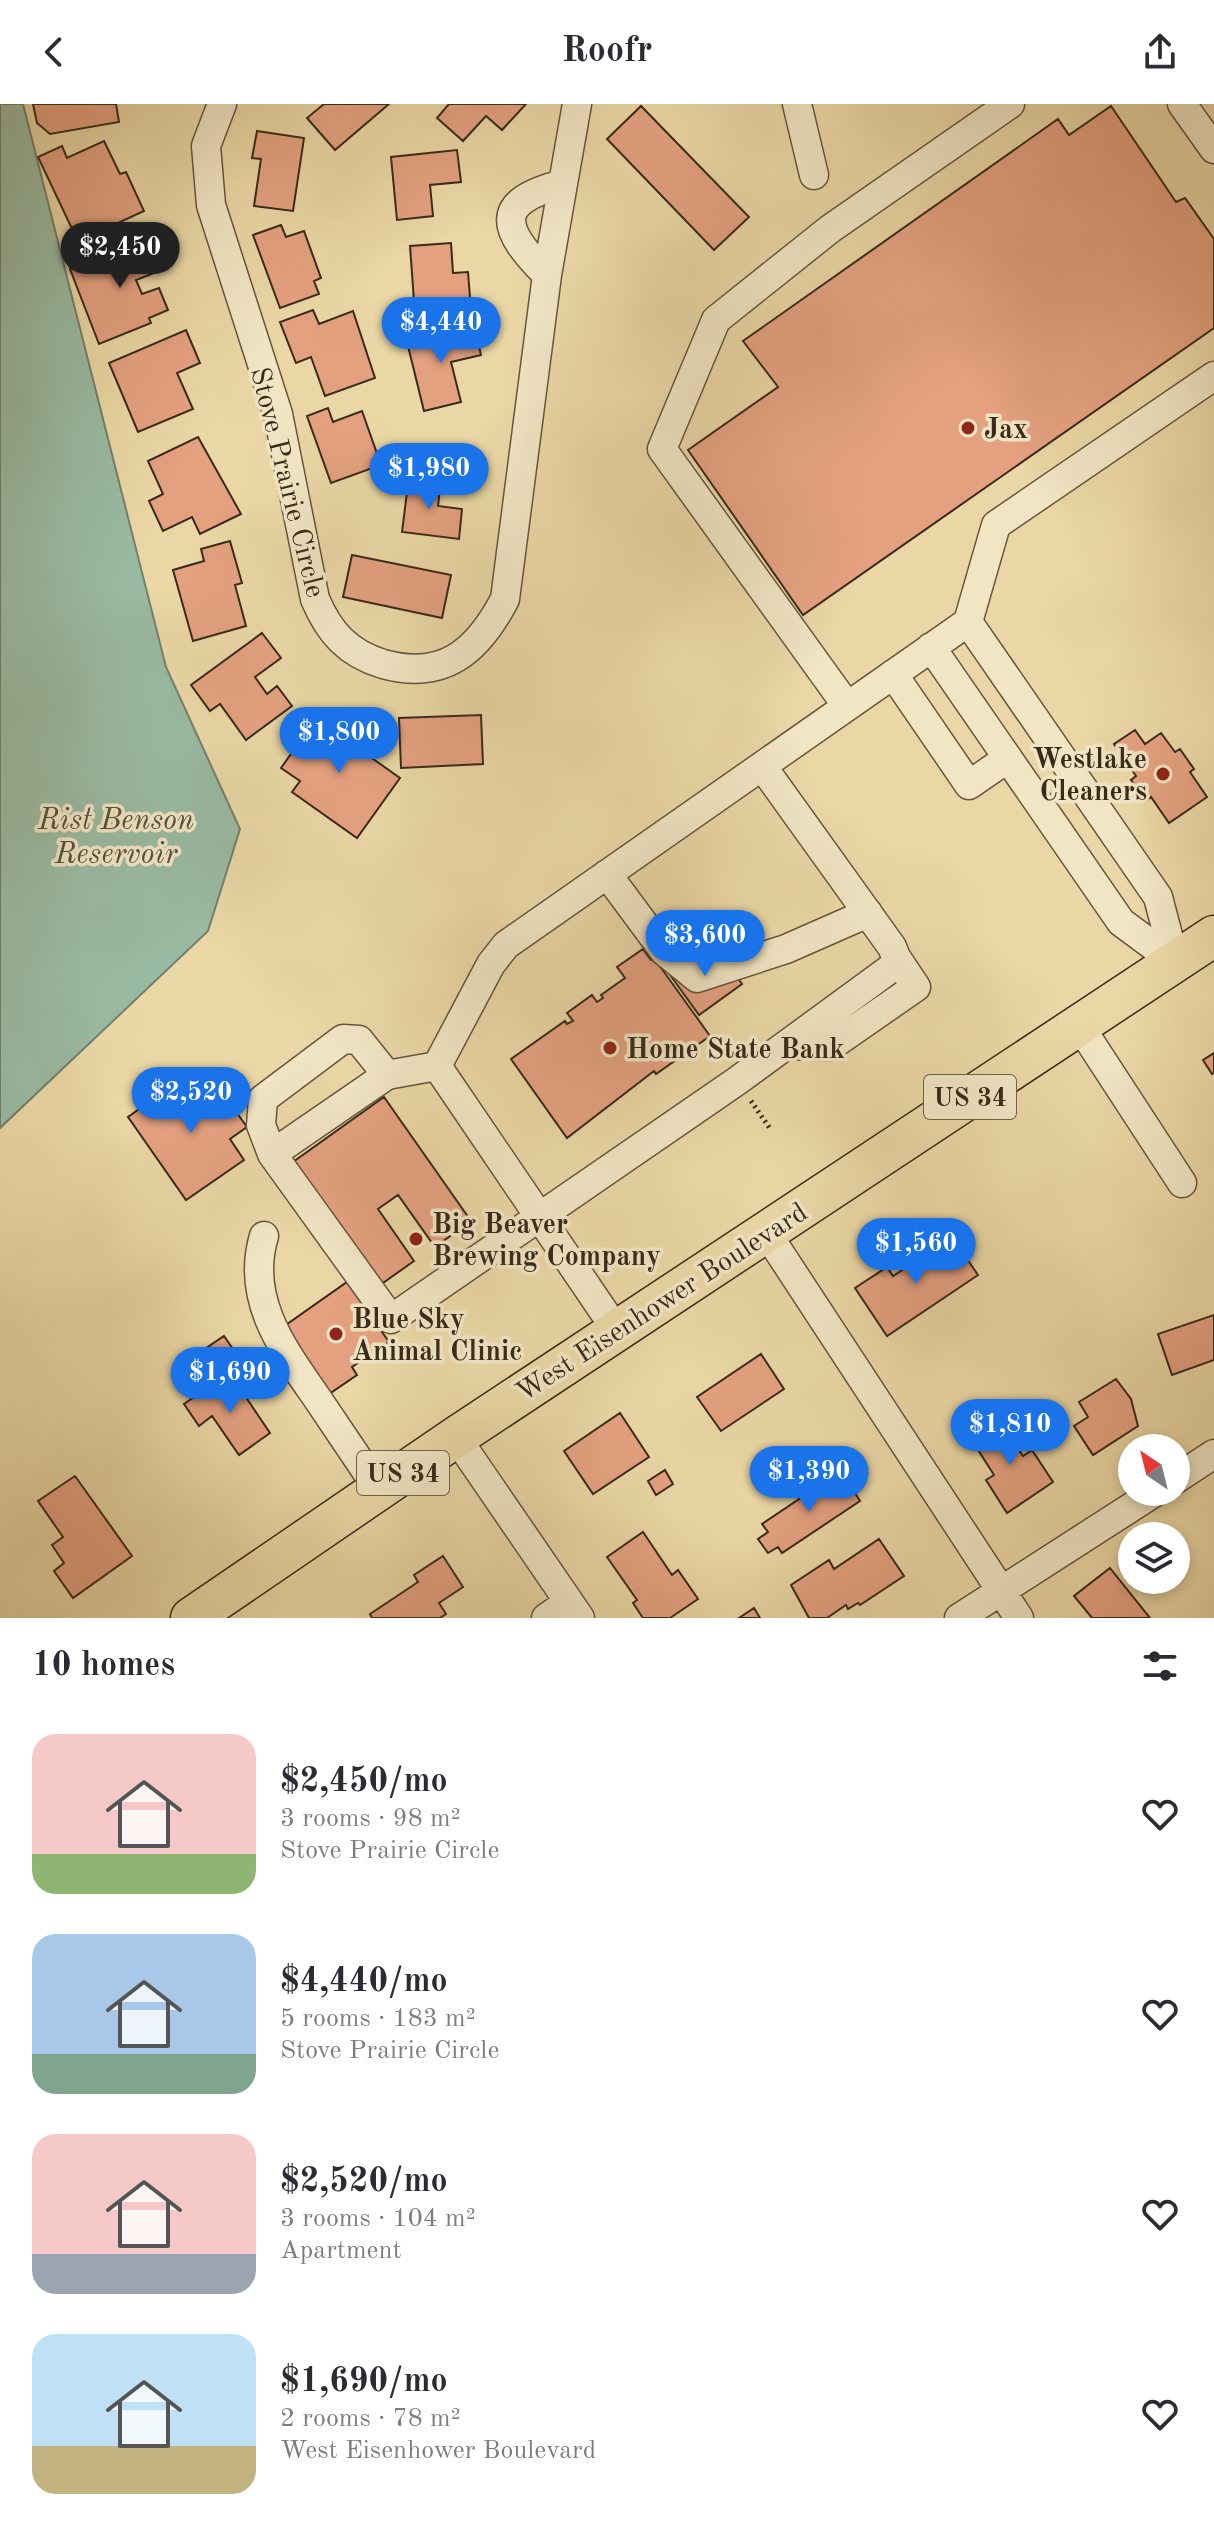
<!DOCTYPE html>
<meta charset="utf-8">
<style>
:root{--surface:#fff;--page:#f7f7f7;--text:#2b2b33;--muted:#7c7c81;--accent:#1a73e8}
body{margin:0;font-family:"Old Standard TT",serif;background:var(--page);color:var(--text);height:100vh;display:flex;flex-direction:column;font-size:30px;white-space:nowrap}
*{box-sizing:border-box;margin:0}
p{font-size:26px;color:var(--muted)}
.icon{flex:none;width:44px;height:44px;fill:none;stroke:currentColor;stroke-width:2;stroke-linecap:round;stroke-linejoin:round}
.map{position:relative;height:1514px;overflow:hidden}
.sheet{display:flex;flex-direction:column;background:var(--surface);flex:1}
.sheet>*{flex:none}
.needle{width:52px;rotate:325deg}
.buttons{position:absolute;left:1118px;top:1330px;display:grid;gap:16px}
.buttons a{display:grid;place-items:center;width:72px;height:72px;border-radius:50%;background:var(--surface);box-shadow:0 4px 12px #0003;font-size:40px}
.price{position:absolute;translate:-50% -68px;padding:0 18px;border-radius:28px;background:var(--accent);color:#fff;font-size:26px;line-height:52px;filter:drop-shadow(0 2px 4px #0008)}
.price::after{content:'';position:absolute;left:50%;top:48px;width:24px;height:18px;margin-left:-12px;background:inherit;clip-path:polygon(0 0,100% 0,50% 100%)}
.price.on{background:#222;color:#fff}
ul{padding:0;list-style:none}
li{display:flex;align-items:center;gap:24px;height:200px;padding:0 32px}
li span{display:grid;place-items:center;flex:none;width:224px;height:160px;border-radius:24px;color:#555}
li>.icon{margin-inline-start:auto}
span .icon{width:96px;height:96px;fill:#fffc;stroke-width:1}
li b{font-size:34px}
h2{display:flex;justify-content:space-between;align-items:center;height:96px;padding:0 32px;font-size:34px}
header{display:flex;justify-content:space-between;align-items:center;height:104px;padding:0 32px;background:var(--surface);font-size:36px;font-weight:700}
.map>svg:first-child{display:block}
.water{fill:#99baa2;stroke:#73806c;stroke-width:2}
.building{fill:#e4a180;stroke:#392a1b;stroke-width:2}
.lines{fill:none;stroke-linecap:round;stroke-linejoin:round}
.minor-casing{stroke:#65553e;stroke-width:31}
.highway-casing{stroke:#392a1b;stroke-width:43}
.path{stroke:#392a1b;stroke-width:5;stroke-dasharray:2 4;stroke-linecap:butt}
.minor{stroke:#f1e5c4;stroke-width:28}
.highway{stroke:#ead7a5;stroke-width:40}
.poi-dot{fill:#8f2418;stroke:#f1e5c4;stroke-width:3}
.labels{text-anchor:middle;stroke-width:7;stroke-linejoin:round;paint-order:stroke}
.shield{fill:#f1e5c4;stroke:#70624e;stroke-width:2}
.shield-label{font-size:26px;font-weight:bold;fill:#392a1b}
.poi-label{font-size:28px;font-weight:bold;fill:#392a1b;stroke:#f1e5c4;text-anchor:start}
.street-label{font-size:28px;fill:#392a1b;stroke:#f1e5c4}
.water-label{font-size:30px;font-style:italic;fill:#514e3d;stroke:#f1e5c4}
</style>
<header><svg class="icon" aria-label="back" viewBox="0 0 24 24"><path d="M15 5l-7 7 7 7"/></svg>Roofr<svg class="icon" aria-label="share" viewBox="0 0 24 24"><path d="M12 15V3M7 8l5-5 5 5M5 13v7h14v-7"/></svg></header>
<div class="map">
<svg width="1214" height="1514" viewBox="0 0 1214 1514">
<rect width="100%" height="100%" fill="#ead7a5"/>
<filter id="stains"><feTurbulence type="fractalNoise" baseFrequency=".0025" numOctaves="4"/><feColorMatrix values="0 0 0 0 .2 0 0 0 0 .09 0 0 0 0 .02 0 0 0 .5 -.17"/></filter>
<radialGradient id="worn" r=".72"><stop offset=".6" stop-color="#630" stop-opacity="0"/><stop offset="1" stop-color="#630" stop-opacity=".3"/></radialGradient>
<!-- water -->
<path class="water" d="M0,0H23L166,563L240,725L208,827L0,1024Z"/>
<!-- building -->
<path class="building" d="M33,0H116L119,18L50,30L37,19Z
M324,0H389L335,46L307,14Z
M449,0H526L502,26L486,12L463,37L437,14Z
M641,2L749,113L714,146L607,35Z
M1111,2L1176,98L1185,94L1214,135V224L803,511L688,346L778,283L743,237L1058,15L1069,31Z
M257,27L304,34L293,107L254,102L261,55L252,54Z
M104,37L120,70L126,68L144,107L90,132L86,124L74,129L38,53L62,42L67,54Z
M457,46L461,78L430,81L433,112L397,116L391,53Z
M281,121L286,133L304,127L321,174L314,177L319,190L280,204L253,131Z
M149,133L162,166L136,176L142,190L159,184L168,206L149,214L151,219L99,240L70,165Z
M451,139L453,169L468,168L471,206L415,211L410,142Z
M313,206L319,220L353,207L375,274L325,292L311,253L296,259L280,218Z
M474,222L481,251L451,258L461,298L424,307L407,238Z
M186,226L200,259L177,269L193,305L138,328L109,259Z
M328,304L333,318L362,307L381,361L331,379L307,312Z
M198,333L241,410L200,430L192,413L163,427L149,397L163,390L148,357Z
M409,372L441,376L438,402L462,405L459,435L402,428Z
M230,437L242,479L235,481L246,522L193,537L173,466L204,457L201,445Z
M352,451L451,471L442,514L343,493Z
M262,529L281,554L255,573L267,590L277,582L292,602L246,636L220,600L210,607L191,581Z
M481,611L483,660L401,664L399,614Z
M318,612L334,623L341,612L362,627L352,640L400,674L357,734L292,688L300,677L281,664Z
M1135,626L1145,640L1161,629L1175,648L1180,645L1194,665L1190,668L1207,693L1169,719L1151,693L1146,697L1131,676L1136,672L1114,640Z
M712,837L742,880L699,911L668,868Z
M643,845L651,856L654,854L710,932L656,970L654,967L567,1034L511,955L565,917L567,920L573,917L567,909L592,891L597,898L603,894L601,891L625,874L617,863Z
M1214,949V969L1212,970L1203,956Z
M186,972L201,994L218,983L247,1023L230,1035L244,1056L186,1096L128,1013Z
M384,993L471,1117L435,1143L398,1091L378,1105L414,1157L380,1181L293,1058Z
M952,1133L978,1171L887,1232L855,1184L887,1163L893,1172Z
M347,1178L389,1238L352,1263L357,1271L329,1290L283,1223Z
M1214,1211V1256L1172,1271L1158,1230Z
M224,1232L246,1264L227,1276L215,1258L209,1262L199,1249Z
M761,1250L784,1285L721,1327L697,1293Z
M233,1274L270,1329L239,1351L212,1312L199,1322L184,1300L207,1284L210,1288Z
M1116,1275L1131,1295L1138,1322L1093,1351L1074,1322L1088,1313L1079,1298Z
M620,1309L649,1353L593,1390L564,1347Z
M1000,1316L1023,1352L1032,1346L1053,1378L1007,1409L986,1376L994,1371L971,1335Z
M665,1366L673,1380L656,1391L648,1377Z
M841,1367L860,1397L782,1449L778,1443L768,1449L758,1435L768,1428L762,1420Z
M75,1372L132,1452L73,1494L54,1467L64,1459L52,1441L63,1433L38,1397Z
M643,1428L672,1471L678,1466L698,1495L670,1514H643L633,1499L637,1496L607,1453Z
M879,1435L904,1472L860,1501L858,1499L848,1505L846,1501L827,1514H809L791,1481L829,1456L834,1465Z
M443,1452L463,1483L439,1499L446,1510L440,1514H372L370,1510L418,1478L414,1471Z
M1110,1464L1150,1514H1092L1074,1492Z
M754,1504L760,1514H739Z"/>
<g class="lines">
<!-- minor casing -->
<g class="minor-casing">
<path id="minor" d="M222,0L206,42L211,101L278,310L315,495C329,528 347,549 383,560C444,577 478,547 505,495L547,171L577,0
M797,0L814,71
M1182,0L1214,45
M547,171C503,127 490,98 563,80
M968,518L1158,793L1175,858
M931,543L1121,818L1175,858
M893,570L969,681L1008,654
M847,602L662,345L716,216L830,125L1010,0
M607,770L664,847L697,874L786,845L868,809
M1079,921L1182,1079
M787,941L831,942L916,883L896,853
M437,962L387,971L272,1050L391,1215L737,977L894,862L896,853L892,843L762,662
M437,962L491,860L506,841L968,518L996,421L1214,272
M437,962L617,1227
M272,1050L261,1021L263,995L343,935L359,936L387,971
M766,1128L1019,1514
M264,1132C245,1195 283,1245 317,1294C338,1325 358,1355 379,1386
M456,1333L580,1514
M1176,1375L1214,1350
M546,1514L569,1498
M959,1514L1155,1388"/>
</g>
<!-- highway casing -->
<g class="highway-casing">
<path id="highway" d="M191,1514L456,1333L1214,832"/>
</g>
<!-- path -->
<path class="path" d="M712,942L723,956
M751,997L771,1026"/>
<!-- minor -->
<use href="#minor" class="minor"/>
<!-- highway -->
<use href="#highway" class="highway"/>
</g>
<!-- markers -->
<g class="poi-dot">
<circle cx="968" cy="324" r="8"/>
<circle cx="1163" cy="670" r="8"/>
<circle cx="610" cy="944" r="8"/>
<circle cx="416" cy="1135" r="8"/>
<circle cx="336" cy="1230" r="8"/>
</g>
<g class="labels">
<!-- shield labels -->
<g class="shield">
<rect x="924" y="971" width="92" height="44" rx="6"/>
<rect x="357" y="1347" width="92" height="44" rx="6"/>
</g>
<g class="shield-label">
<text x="970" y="1002">US 34</text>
<text x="403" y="1378">US 34</text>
</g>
<!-- poi labels -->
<g class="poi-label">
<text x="984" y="334">Jax</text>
<text x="1147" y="664" text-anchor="end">Westlake<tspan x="1147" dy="32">Cleaners</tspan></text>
<text x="626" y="954">Home State Bank</text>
<text x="432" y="1129">Big Beaver<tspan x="432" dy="32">Brewing Company</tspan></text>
<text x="352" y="1224">Blue Sky<tspan x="352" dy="32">Animal Clinic</tspan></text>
</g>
<!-- street labels -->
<g class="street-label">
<text transform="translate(289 378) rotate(76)" y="10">Stove Prairie Circle</text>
<text transform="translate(661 1197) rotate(-33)" y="10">West Eisenhower Boulevard</text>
</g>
<!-- water labels -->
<g class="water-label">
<text x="116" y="725">Rist Benson<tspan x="116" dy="34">Reservoir</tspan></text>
</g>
</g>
<rect width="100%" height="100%" filter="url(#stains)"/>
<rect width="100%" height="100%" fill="url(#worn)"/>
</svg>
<div class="buttons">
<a><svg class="needle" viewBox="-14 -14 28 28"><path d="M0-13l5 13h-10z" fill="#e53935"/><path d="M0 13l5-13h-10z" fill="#7c7c81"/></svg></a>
<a><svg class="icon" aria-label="layers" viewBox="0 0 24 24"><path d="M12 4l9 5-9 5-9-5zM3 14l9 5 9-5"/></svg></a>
</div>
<b class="price on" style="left:120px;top:186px">$2,450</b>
<b class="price" style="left:441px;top:261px">$4,440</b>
<b class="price" style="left:429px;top:407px">$1,980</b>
<b class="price" style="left:339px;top:671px">$1,800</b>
<b class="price" style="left:705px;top:874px">$3,600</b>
<b class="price" style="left:191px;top:1031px">$2,520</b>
<b class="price" style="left:916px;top:1182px">$1,560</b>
<b class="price" style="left:230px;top:1311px">$1,690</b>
<b class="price" style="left:1010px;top:1363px">$1,810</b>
<b class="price" style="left:809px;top:1410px">$1,390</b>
</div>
<section class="sheet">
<h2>10 homes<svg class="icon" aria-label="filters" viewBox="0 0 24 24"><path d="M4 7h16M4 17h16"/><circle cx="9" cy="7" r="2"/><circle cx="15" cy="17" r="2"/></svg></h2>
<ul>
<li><span style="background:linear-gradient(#f6c9c9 75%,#8fb573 0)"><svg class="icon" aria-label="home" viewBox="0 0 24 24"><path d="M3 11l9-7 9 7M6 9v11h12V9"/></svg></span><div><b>$2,450/mo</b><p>3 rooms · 98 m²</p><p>Stove Prairie Circle</p></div><svg class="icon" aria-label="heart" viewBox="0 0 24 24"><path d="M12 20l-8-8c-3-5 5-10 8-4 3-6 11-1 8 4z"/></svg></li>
<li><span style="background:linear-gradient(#a9c7e8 75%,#7fa58c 0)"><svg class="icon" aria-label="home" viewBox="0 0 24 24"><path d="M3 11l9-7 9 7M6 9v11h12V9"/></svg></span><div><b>$4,440/mo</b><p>5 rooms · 183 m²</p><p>Stove Prairie Circle</p></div><svg class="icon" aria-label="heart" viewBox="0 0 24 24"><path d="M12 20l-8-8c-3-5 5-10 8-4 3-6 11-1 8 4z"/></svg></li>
<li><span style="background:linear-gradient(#f6c9c9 75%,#9aa5b1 0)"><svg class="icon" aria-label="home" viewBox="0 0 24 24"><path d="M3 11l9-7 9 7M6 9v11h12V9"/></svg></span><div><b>$2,520/mo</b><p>3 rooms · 104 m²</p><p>Apartment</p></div><svg class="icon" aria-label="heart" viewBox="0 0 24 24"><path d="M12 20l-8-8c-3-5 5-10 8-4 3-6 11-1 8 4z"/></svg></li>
<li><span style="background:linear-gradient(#bfe0f5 70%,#c2b280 0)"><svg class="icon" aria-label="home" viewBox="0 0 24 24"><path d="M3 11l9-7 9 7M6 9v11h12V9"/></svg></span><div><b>$1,690/mo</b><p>2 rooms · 78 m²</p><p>West Eisenhower Boulevard</p></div><svg class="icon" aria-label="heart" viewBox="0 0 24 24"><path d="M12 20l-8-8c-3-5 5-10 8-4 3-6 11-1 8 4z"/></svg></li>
</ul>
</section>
